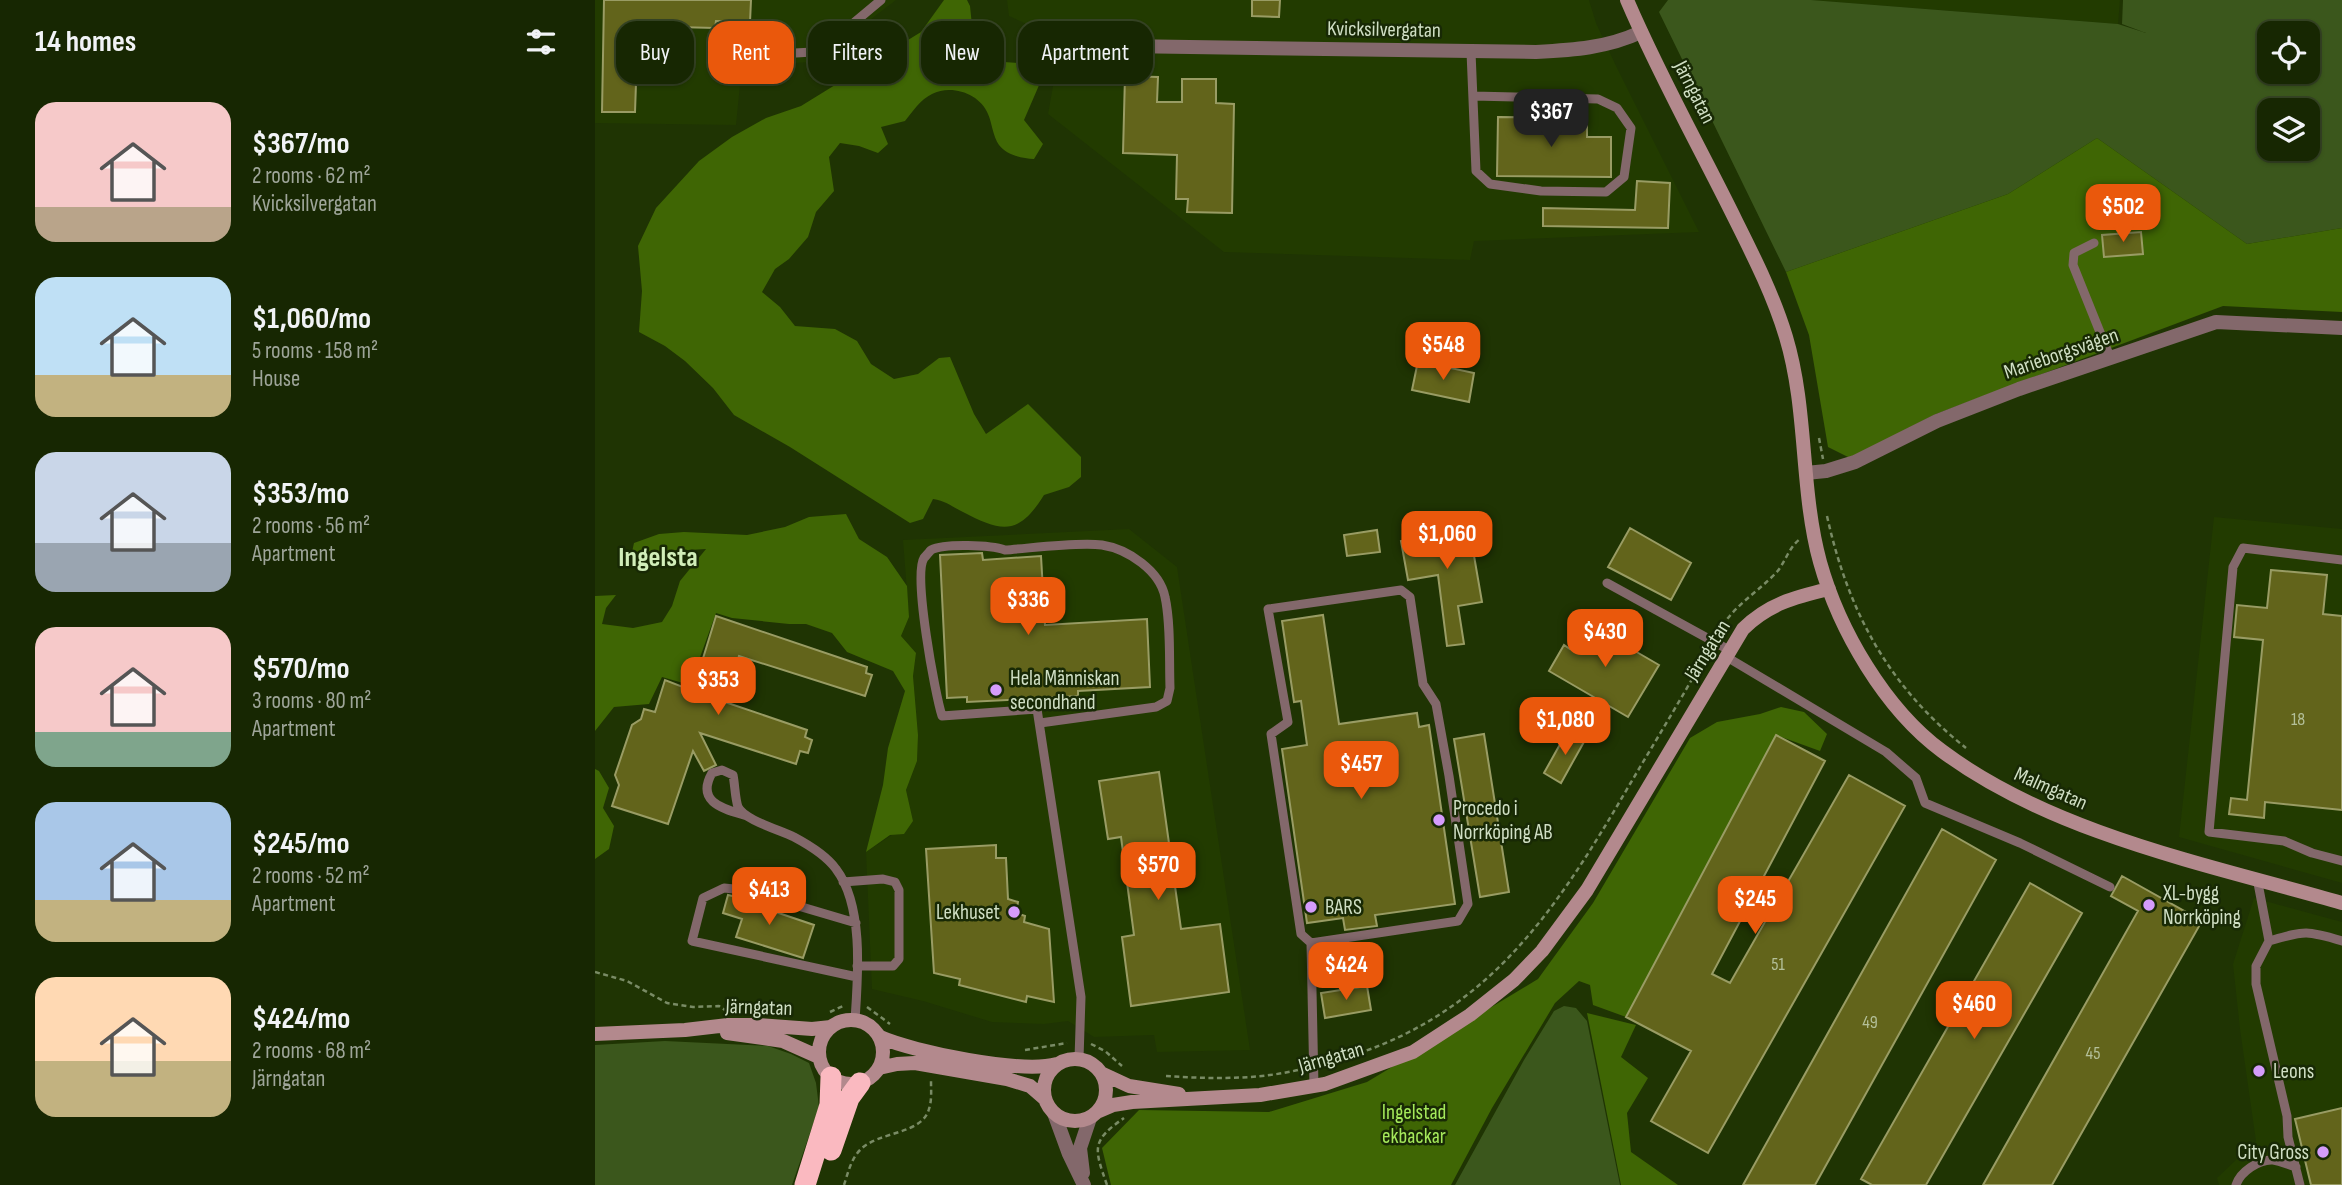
<!DOCTYPE html>
<meta charset="utf-8">
<style>
:root{--surface:#172702;--page:#202f0c;--text:#f1f3f6;--muted:#9ea599;--line:#364424;--accent:#ea580c}
body{margin:0;font-family:"Sofia Sans Condensed",sans-serif;background:var(--page);color:var(--text);height:100vh;display:flex;flex-direction:column;font-size:26px;white-space:nowrap}
*{box-sizing:border-box;margin:0}
p{font-size:23px;color:var(--muted)}
.icon{flex:none;width:38px;height:38px;fill:none;stroke:currentColor;stroke-width:2;stroke-linecap:round;stroke-linejoin:round}
.map{position:relative;flex:1;overflow:hidden}
.drawer{display:flex;flex-direction:column;background:var(--surface);width:595px}
.drawer>*{flex:none}
.hud{position:absolute;left:21px;top:21px;width:665px;height:63px;display:flex;gap:14px}
.tools{position:absolute;left:1662px;top:21px;display:grid;gap:14px}
.tools a{display:grid;place-items:center;width:63px;height:63px;border-radius:14px;background:var(--surface);box-shadow:0 2px 5px #0004,0 0 0 2px var(--line);font-size:35px}
.price{position:absolute;translate:-50% -60px;padding:0 16px;border-radius:14px;background:var(--accent);color:#fff;font-size:23px;line-height:46px;filter:drop-shadow(0 2px 4px #0008)}
.price::after{content:'';position:absolute;left:50%;top:42px;width:21px;height:16px;margin-left:-10px;background:inherit;clip-path:polygon(0 0,100% 0,50% 100%)}
.price.on{background:#222;color:#fff}
ul{padding:0;list-style:none}
li{display:flex;align-items:center;gap:21px;height:175px;padding:0 35px}
li span{display:grid;place-items:center;flex:none;width:196px;height:140px;border-radius:21px;color:#555}
li>.icon{margin-inline-start:auto}
span .icon{width:84px;height:84px;fill:#fffc;stroke-width:1}
li b{font-size:30px}
h2{display:flex;justify-content:space-between;align-items:center;height:84px;padding:0 35px;font-size:30px}
.tag{padding:0 24px;border-radius:21px;background:var(--surface);box-shadow:0 2px 5px #0004,0 0 0 2px var(--line);font-size:24px;line-height:63px}
.tag.on{background:var(--accent);color:#fff}
main{display:flex;flex:1;min-height:0}
.map>svg:first-child{display:block}
.built{fill:#223b00}
.green{fill:#3b571c;fill-rule:evenodd}
.forest{fill:#3f6604}
.building{fill:#62641b;stroke:#999c64;stroke-width:2}
.lines{fill:none;stroke-linecap:round;stroke-linejoin:round}
.path{stroke:#798b65;stroke-width:2.5;stroke-dasharray:5 3.5;stroke-linecap:butt}
.lane{stroke:#83686b;stroke-width:9}
.street{stroke:#83686b;stroke-width:14}
.secondary{stroke:#b3898d;stroke-width:14}
.highway{stroke:#fab9c0;stroke-width:21}
.poi-dot{fill:#d59cfb;stroke:#182905;stroke-width:2.5}
.labels{text-anchor:middle;stroke-width:5;stroke-linejoin:round;paint-order:stroke}
.number-label{font-size:18px;fill:#b4c09a}
.street-label{font-size:21px;fill:#d0dfc4;stroke:#182905}
.poi-label{font-size:21px;fill:#d0dfc4;stroke:#182905;text-anchor:start}
.park-label{font-size:21px;fill:#a5e95b;stroke:#182905}
.district-label{font-size:28px;font-weight:bold;fill:#d1eeb9;stroke:#182905}
</style>
<main>
<section class="drawer">
<h2>14 homes<svg class="icon" aria-label="filters" viewBox="0 0 24 24"><path d="M4 7h16M4 17h16"/><circle cx="9" cy="7" r="2"/><circle cx="15" cy="17" r="2"/></svg></h2>
<ul>
<li><span style="background:linear-gradient(#f6c9c9 75%,#b9a48a 0)"><svg class="icon" aria-label="home" viewBox="0 0 24 24"><path d="M3 11l9-7 9 7M6 9v11h12V9"/></svg></span><div><b>$367/mo</b><p>2 rooms · 62 m²</p><p>Kvicksilvergatan</p></div></li>
<li><span style="background:linear-gradient(#bfe0f5 70%,#c2b280 0)"><svg class="icon" aria-label="home" viewBox="0 0 24 24"><path d="M3 11l9-7 9 7M6 9v11h12V9"/></svg></span><div><b>$1,060/mo</b><p>5 rooms · 158 m²</p><p>House</p></div></li>
<li><span style="background:linear-gradient(#c9d6e8 65%,#9aa5b1 0)"><svg class="icon" aria-label="home" viewBox="0 0 24 24"><path d="M3 11l9-7 9 7M6 9v11h12V9"/></svg></span><div><b>$353/mo</b><p>2 rooms · 56 m²</p><p>Apartment</p></div></li>
<li><span style="background:linear-gradient(#f6c9c9 75%,#7fa58c 0)"><svg class="icon" aria-label="home" viewBox="0 0 24 24"><path d="M3 11l9-7 9 7M6 9v11h12V9"/></svg></span><div><b>$570/mo</b><p>3 rooms · 80 m²</p><p>Apartment</p></div></li>
<li><span style="background:linear-gradient(#a9c7e8 70%,#c2b280 0)"><svg class="icon" aria-label="home" viewBox="0 0 24 24"><path d="M3 11l9-7 9 7M6 9v11h12V9"/></svg></span><div><b>$245/mo</b><p>2 rooms · 52 m²</p><p>Apartment</p></div></li>
<li><span style="background:linear-gradient(#ffd9b3 60%,#c2b280 0)"><svg class="icon" aria-label="home" viewBox="0 0 24 24"><path d="M3 11l9-7 9 7M6 9v11h12V9"/></svg></span><div><b>$424/mo</b><p>2 rooms · 68 m²</p><p>Järngatan</p></div></li>
</ul>
</section>
<div class="map">
<svg width="1747" height="1185" viewBox="0 0 1747 1185">
<rect width="100%" height="100%" fill="#1f3403"/>
<!-- built -->
<path class="built" d="M0,0H301L220,62L147,65L141,125L0,123Z
M412,0H994L1001,23L1021,66L1104,232L879,241L875,260L629,252L453,114L469,25H434L414,16Z
M1216,0H1525L1523,24Z
M1619,517L1747,529V883L1584,837Z
M534,529L582,567L655,1050L562,1052L559,1035L499,1037L473,1021L449,1024L397,1022L328,1001L277,989L271,852L318,821L311,790L322,761L323,735L318,676L321,653L306,636L314,617L308,540Z
M1659,898L1747,922V1185H1624L1622,1178L1661,1141L1645,1029L1638,964Z"/>
<!-- green -->
<path class="green" d="M1073,0H1216L1523,24L1551,33L1527,24L1528,0H1747V228L1652,244L1502,138L1413,194L1191,272L1064,12ZM1675,33H1713V72H1675ZM1675,110H1713V149H1675Z
M969,1006L981,1008L992,1021L1025,1185H860L929,1060L959,1011Z
M70,1041L173,1046L196,1054L214,1063L221,1083L224,1107L197,1185H0V1045Z"/>
<!-- forest -->
<path class="forest" d="M349,0H372L375,6L379,45L395,61L436,64L448,76L429,120L448,144L439,159C427,158 413,156 404,145C398,137 397,123 393,114C385,94 357,84 337,94C325,100 318,111 310,121L286,127L293,144L283,153L264,146L245,143L234,157L239,191L221,212L213,237L194,259L180,269L167,292L185,307L200,326L240,329L262,341L276,364L299,379L323,374L344,358L355,357L379,414L391,434L433,404L486,457V477L474,487L449,495C424,535 408,533 368,512C356,506 351,501 338,499L328,519L315,523L195,447L139,415L118,388L90,361L70,346L44,332L47,291L43,246L61,208L104,161L137,137L171,118L206,106L326,32Z
M1502,138L1652,244L1747,228V312L1628,306L1341,414L1255,458L1233,447L1214,335L1191,272L1413,194Z
M251,514L264,539L292,557L312,586L314,617L306,636L321,653L318,676L323,735L322,761L311,790L318,821L309,834L295,835L271,852L288,785L293,748L310,691L298,671L252,652L237,633L211,624H194L137,618L121,613L95,685L67,677L54,704L19,707L0,731V596L21,595L11,608L7,624L38,628L67,622L77,606L85,581L111,549L77,551L63,556L37,552L39,543L64,534L89,532L152,535L190,527L214,517Z
M1186,707L1209,712L1232,734L1225,751L1181,735L1031,1017L998,1005L995,985L984,981L960,1003L897,1108L856,1185H516L507,1148L544,1110L674,1112L772,1082L943,979L998,903L1095,738L1122,722L1165,714Z
M0,769L4,771L14,788L8,808L19,826L14,849L0,859Z
M992,1013L1041,1025L1026,1057L1053,1078L1032,1113L1036,1152L1083,1185H1026Z"/>
<!-- building -->
<path class="building" d="M9,0H156L155,22L121,21L120,28L43,26L40,112H7Z
M657,0H685L684,17L657,16Z
M530,76L563,77L562,102H587V79H621V103L639,104L637,213L592,212L593,199H581L582,155L528,153Z
M903,117L992,118V137H1016V177L902,176Z
M1042,181L1075,183L1073,228L948,226V208L1040,210Z
M1546,232L1548,254L1509,257L1507,235Z
M823,361L879,373L874,402L817,390Z
M873,521L887,602L863,606L869,644L852,646L843,575L813,580L806,541L844,534L843,526Z
M1035,528L1096,563L1076,600L1013,567Z
M782,530L785,552L752,556L749,535Z
M387,553L388,560L446,556L450,625L552,619L555,687L483,691V696L435,699L372,702V697L352,698L345,555Z
M1676,570L1732,575L1728,614L1747,616V810L1670,802L1669,818L1634,814L1636,798L1652,800L1668,640L1639,637L1642,605L1672,608Z
M728,615L744,724L822,713L824,727L834,725L860,904L780,915L782,926L750,930L748,918L712,923L687,749L712,745L706,701L699,702L687,621Z
M121,616L272,667L271,673L277,675L270,696L144,656L130,702L212,730L210,737L217,740L213,753L205,751L201,764L105,733L121,765L109,771L98,751L73,824L17,806L24,785L20,775L37,725L46,719L49,709L60,712L70,680L98,691Z
M990,622L1064,665L1033,717L954,671L969,645L975,649Z
M973,730L990,740L966,783L949,773Z
M889,734L914,892L885,897L859,739Z
M1181,735L1230,761L1117,974L1135,983L1254,775L1310,806L1113,1153L1056,1121L1096,1051L1031,1017Z
M564,772L586,929L625,924L634,992L536,1006L527,937L539,935L526,837L513,839L504,781Z
M1347,829L1401,860L1220,1185H1148Z
M401,845V858H411L413,899L423,902L421,913L430,916L429,922L454,929L459,1002L432,996L431,1002L364,985L365,979L339,973L331,849Z
M1527,876L1607,921L1457,1185H1388L1543,911L1516,896Z
M1435,883L1487,913L1331,1185H1277L1266,1179Z
M133,895L165,902L163,906L219,925L208,958L141,937L147,919L128,913Z
M772,986L776,1010L730,1018L726,993Z
M1747,1108V1185H1716L1700,1119Z"/>
<g class="lines">
<!-- path -->
<path class="path" d="M1224,438L1228,459
M1232,516C1253,611 1293,686 1371,748
M1123,633C1137,607 1159,595 1180,574C1190,564 1193,548 1205,539
M0,972L32,981L72,1003L98,1007L124,1006L130,1010
M272,1007L295,1024
M145,1010L159,1008L194,1011
M235,1012L248,1006
M496,1044L510,1051L527,1066
M430,1050L472,1043
M731,1063C888,1023 958,916 1035,784C1061,740 1088,696 1113,651
M571,1076C615,1079 664,1080 707,1069
M249,1185C253,1173 256,1159 265,1150C283,1131 327,1135 334,1109C337,1100 336,1090 336,1081
M512,1185C499,1148 496,1141 529,1118"/>
<!-- lane -->
<path class="lane" d="M876,52L881,171L895,184L946,191L1011,192L1029,177L1036,128L1022,108L1003,99L878,96
M147,56L218,52L243,36L286,0
M1499,243L1479,253L1478,265L1515,357
M1747,560L1648,548L1638,567L1614,832L1689,841L1717,853L1747,861
M1012,583L1134,650
M1130,656L1291,752L1321,778L1330,803L1425,843L1515,887
M445,723L561,707L572,701L575,688C574,660 576,624 570,597C565,571 533,549 507,545C481,542 438,548 410,550C396,545 350,543 336,550C335,551 330,557 329,558C318,575 340,694 347,716L442,709L486,997L484,1059
M152,816C130,809 100,803 117,773L127,770L138,775C140,785 140,798 143,807C149,820 185,830 199,837C214,845 231,855 241,869C269,906 263,976 260,1020
M1662,878L1674,941C1710,931 1710,930 1747,941
M248,882L288,879L300,882L304,890V959L298,966H262
M261,923L149,890L129,888L108,898L97,941L262,977
M1674,941L1661,966V984L1692,1116L1693,1137L1705,1185
M716,943L706,934L676,734L693,722L673,609L806,590L815,597L828,684L841,704L854,776L873,904L863,921L716,943L719,1086
M1641,1185C1645,1172 1664,1159 1678,1160C1685,1161 1694,1165 1701,1167"/>
<!-- street -->
<path class="street" d="M529,46L941,52C978,50 1012,48 1046,32
M1211,473L1231,471L1260,462L1342,421L1424,389L1621,322L1747,328
M459,1113L474,1154L489,1185
M488,1173L485,1148L495,1118"/>
<!-- secondary -->
<path class="secondary" d="M1032,0C1064,75 1105,148 1141,221C1160,259 1179,297 1191,337C1213,410 1205,489 1225,562C1244,630 1290,709 1347,751C1458,834 1615,865 1747,903
M224 1052a32 32 0 1 1 64 0a32 32 0 1 1-64 0Z
M132,1033L188,1041L224,1057
M0,1034L90,1030L133,1025H163L217,1029L236,1027
M285,1037C319,1052 427,1074 462,1064
M449 1090a31 31 0 1 1 62 0a31 31 0 1 1-62 0Z
M284,1068L302,1064L320,1063L412,1079L435,1086L450,1099
M506,1073L534,1086L584,1094
M504,1111L518,1105L537,1102L665,1095L730,1084L818,1052L875,1015L919,980L947,951L992,890L1148,629C1173,604 1200,597 1234,589"/>
<!-- highway -->
<path class="highway" d="M236,1150L254,1098L265,1083
M210,1185L235,1105L236,1077"/>
</g>
<!-- markers -->
<g class="poi-dot">
<circle cx="401" cy="690" r="7"/>
<circle cx="844" cy="820" r="7"/>
<circle cx="1554" cy="905" r="7"/>
<circle cx="716" cy="907" r="7"/>
<circle cx="419" cy="912" r="7"/>
<circle cx="1664" cy="1071" r="7"/>
<circle cx="1728" cy="1152" r="7"/>
</g>
<g class="labels">
<!-- number labels -->
<g class="number-label">
<text x="1703" y="725">18</text>
<text x="1183" y="970">51</text>
<text x="1275" y="1028">49</text>
<text x="1498" y="1059">45</text>
</g>
<!-- street labels -->
<g class="street-label">
<text transform="translate(789 29) rotate(1)" y="7">Kvicksilvergatan</text>
<text transform="translate(1100 92) rotate(63)" y="7">Järngatan</text>
<text transform="translate(1466 353) rotate(-19)" y="7">Marieborgsvägen</text>
<text transform="translate(1112 650) rotate(-58)" y="7">Järngatan</text>
<text transform="translate(1456 788) rotate(24)" y="7">Malmgatan</text>
<text transform="translate(164 1007) rotate(2)" y="7">Järngatan</text>
<text transform="translate(736 1057) rotate(-16)" y="7">Järngatan</text>
</g>
<!-- poi labels -->
<g class="poi-label">
<text x="415" y="685">Hela Människan<tspan x="415" dy="24">secondhand</tspan></text>
<text x="858" y="815">Procedo i<tspan x="858" dy="24">Norrköping AB</tspan></text>
<text x="1568" y="900">XL-bygg<tspan x="1568" dy="24">Norrköping</tspan></text>
<text x="730" y="914">BARS</text>
<text x="405" y="919" text-anchor="end">Lekhuset</text>
<text x="1678" y="1078">Leons</text>
<text x="1714" y="1159" text-anchor="end">City Gross</text>
</g>
<!-- park labels -->
<g class="park-label">
<text x="819" y="1119">Ingelstad<tspan x="819" dy="24">ekbackar</tspan></text>
</g>
<!-- district labels -->
<g class="district-label">
<text x="63" y="566">Ingelsta</text>
</g>
</g>
</svg>
<div class="tools">
<a><svg class="icon" aria-label="locate" viewBox="0 0 24 24"><circle cx="12" cy="12" r="6"/><path d="M12 2v4M12 18v4M2 12h4M18 12h4"/></svg></a>
<a><svg class="icon" aria-label="layers" viewBox="0 0 24 24"><path d="M12 4l9 5-9 5-9-5zM3 14l9 5 9-5"/></svg></a>
</div>
<b class="price on" style="left:956px;top:149px">$367</b>
<b class="price" style="left:1528px;top:244px">$502</b>
<b class="price" style="left:848px;top:382px">$548</b>
<b class="price" style="left:852px;top:571px">$1,060</b>
<b class="price" style="left:433px;top:637px">$336</b>
<b class="price" style="left:1010px;top:669px">$430</b>
<b class="price" style="left:123px;top:717px">$353</b>
<b class="price" style="left:970px;top:757px">$1,080</b>
<b class="price" style="left:766px;top:801px">$457</b>
<b class="price" style="left:563px;top:902px">$570</b>
<b class="price" style="left:174px;top:927px">$413</b>
<b class="price" style="left:1160px;top:936px">$245</b>
<b class="price" style="left:751px;top:1002px">$424</b>
<b class="price" style="left:1379px;top:1041px">$460</b>
<div class="hud">
<a class="tag">Buy</a>
<a class="tag on">Rent</a>
<a class="tag">Filters</a>
<a class="tag">New</a>
<a class="tag">Apartment</a>
</div>
</div>
</main>
